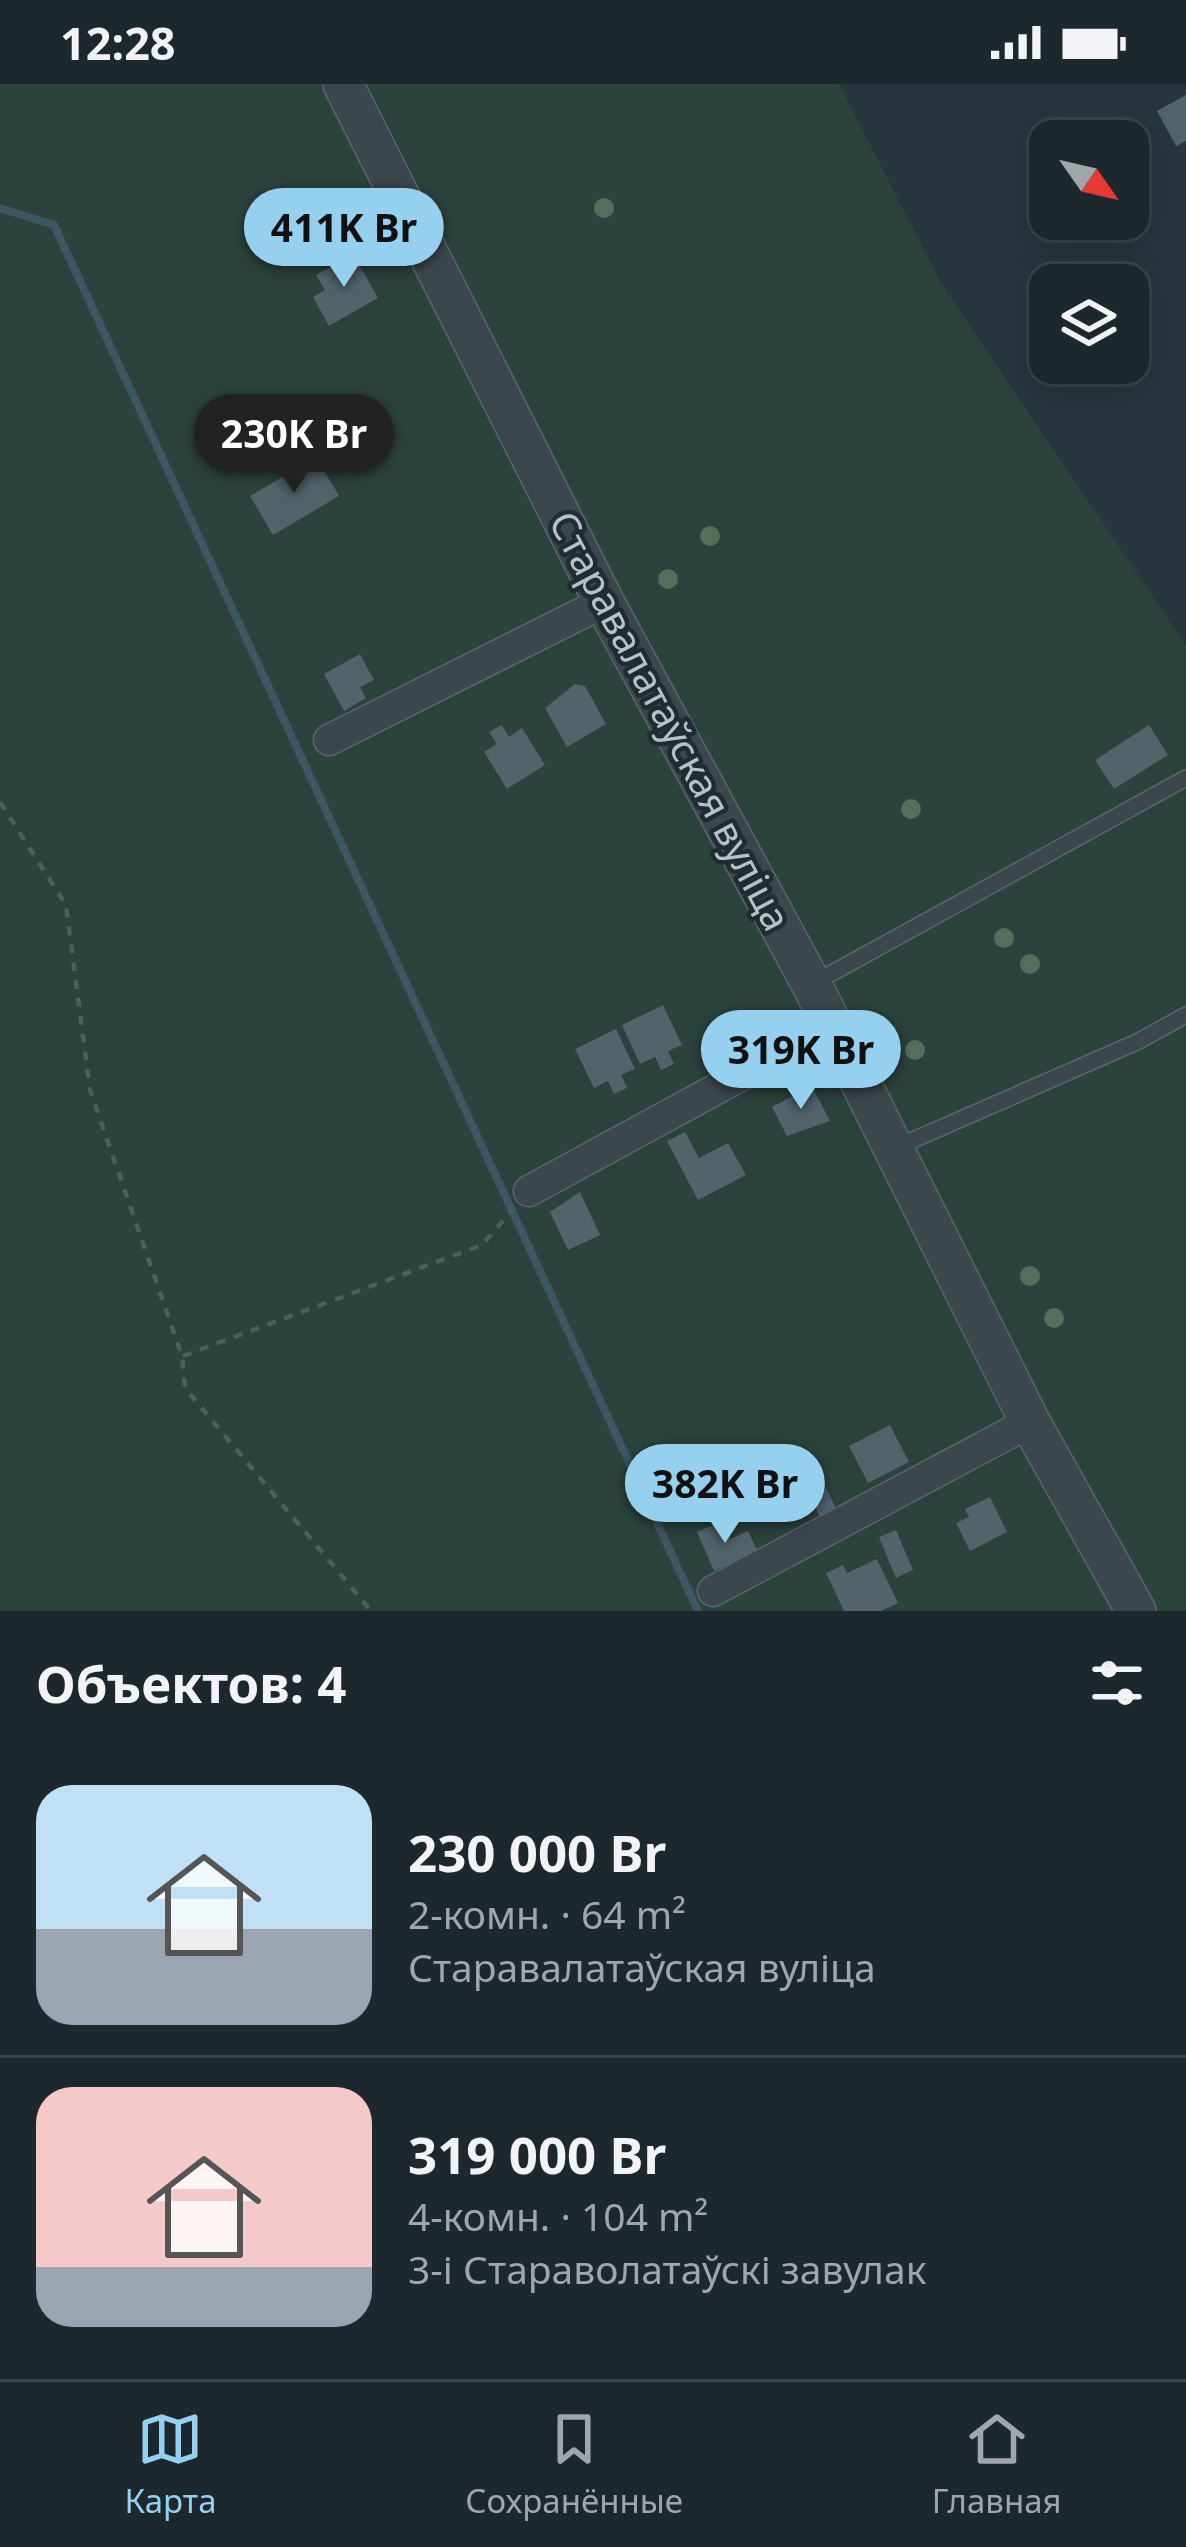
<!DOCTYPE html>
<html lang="ru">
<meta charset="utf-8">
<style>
:root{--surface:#1d282e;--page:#2a343a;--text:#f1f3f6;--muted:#a0a6aa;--line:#3b444a;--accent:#95d0ee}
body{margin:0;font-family:"Noto Sans",sans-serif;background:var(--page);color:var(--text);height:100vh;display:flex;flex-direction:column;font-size:45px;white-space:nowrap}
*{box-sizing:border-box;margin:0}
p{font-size:39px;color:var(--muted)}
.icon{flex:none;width:66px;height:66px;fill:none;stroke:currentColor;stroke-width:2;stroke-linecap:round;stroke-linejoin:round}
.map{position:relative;height:1527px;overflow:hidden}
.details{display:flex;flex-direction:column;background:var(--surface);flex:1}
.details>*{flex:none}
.needle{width:78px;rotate:124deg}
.tools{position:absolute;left:1029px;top:36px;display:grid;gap:24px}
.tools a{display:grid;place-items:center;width:120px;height:120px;border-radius:24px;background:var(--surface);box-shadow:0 6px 30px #0003,0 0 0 3px var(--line);font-size:60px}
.price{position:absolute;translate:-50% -102px;padding:0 27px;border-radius:42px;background:var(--accent);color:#111;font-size:39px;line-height:78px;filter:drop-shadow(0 3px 6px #0008)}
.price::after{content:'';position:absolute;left:50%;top:72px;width:36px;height:27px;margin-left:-18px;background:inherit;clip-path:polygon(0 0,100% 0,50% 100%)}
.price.on{background:#222;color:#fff}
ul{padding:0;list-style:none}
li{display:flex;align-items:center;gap:36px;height:300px;padding:0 36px}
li+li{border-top:3px solid var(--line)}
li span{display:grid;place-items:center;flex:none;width:336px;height:240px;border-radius:36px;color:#555}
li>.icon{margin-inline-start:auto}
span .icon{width:144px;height:144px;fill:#fffc;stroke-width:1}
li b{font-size:51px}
h2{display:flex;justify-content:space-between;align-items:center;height:144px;padding:0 36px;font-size:51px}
.status{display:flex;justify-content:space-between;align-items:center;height:84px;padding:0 60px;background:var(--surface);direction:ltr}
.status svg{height:33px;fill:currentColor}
.menu{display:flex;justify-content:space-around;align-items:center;height:168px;border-top:3px solid var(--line);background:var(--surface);font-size:33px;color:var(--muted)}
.menu a{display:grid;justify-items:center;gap:6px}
.menu .on{color:var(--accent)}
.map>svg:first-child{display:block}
.green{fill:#2c423c}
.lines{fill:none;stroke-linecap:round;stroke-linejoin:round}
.stream{stroke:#3c5662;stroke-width:8}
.building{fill:#52636a}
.service-casing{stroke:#59656b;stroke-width:18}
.minor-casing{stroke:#59656b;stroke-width:33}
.tertiary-casing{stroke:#59656b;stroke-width:42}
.path{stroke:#4b5f5b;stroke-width:4.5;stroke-dasharray:9 9;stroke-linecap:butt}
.service{stroke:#3b474d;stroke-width:15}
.minor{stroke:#3b474d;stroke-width:30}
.tertiary{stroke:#3b474d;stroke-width:39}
.tree{fill:#546e5d}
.labels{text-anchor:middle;stroke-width:9;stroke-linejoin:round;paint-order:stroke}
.street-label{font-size:39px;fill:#b7c2c8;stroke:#202c32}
</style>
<div class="status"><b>12:28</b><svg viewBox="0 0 49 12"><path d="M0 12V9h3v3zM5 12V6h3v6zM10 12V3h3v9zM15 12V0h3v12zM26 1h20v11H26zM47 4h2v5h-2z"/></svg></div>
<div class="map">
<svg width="1186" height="1527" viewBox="0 0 1186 1527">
<rect width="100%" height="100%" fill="#27363d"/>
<!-- green -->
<path class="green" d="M0,0H839L940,197L1186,562V1527H0Z"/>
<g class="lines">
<!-- stream -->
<path class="stream" d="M0,124L54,141L698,1527"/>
</g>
<!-- building -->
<path class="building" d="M1186,11V57L1176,62L1157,27Z
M341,114L351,130L291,169L274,142L314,116L321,127Z
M353,170L378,214L329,242L313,213L325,206L316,191Z
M316,373L339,412L273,451L250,412Z
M360,570L374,596L360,603L366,614L344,627L324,590Z
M575,600L585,602L606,640L567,663L545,624Z
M502,641L509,653L522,644L545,681L507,705L484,668L497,660L489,648Z
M1149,641L1168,671L1114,705L1095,676Z
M663,921L682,961L668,967L674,980L661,986L655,973L640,980L622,941Z
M616,945L635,985L621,991L627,1004L614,1010L608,997L594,1004L575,965Z
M812,1002L830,1037L787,1052L772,1023Z
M685,1048L699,1074L728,1059L746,1091L698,1116L667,1057Z
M580,1108L600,1151L568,1166L550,1128Z
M890,1341L909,1378L868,1399L849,1362Z
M820,1391L839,1431L823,1439L814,1421L807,1425L802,1415L810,1411L804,1399Z
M990,1413L1007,1448L970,1467L956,1439L969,1433L965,1425Z
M722,1437L730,1455L748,1447L758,1468L714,1487L697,1448Z
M896,1446L913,1486L896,1494L879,1453Z
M877,1475L898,1519L881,1527H844L826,1489L843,1481L847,1489Z"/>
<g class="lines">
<!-- service casing -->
<g class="service-casing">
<path id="service" d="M814,899L1186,694
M897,1063L1137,958L1186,931"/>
</g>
<!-- minor casing -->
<g class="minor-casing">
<path id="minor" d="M329,656L604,518
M529,1107L832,942
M713,1507L1030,1338"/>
</g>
<!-- tertiary casing -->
<g class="tertiary-casing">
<path id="tertiary" d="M343,0L604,518L812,901L1030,1338L1136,1527"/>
</g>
<!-- path -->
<path class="path" d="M0,718L66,821L90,1006L182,1272L185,1304L371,1527
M183,1272L482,1161L513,1125"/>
<!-- service -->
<use href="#service" class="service"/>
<!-- minor -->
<use href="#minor" class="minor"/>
<!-- tertiary -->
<use href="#tertiary" class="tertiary"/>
</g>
<!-- trees -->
<g class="tree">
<circle cx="604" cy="124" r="10"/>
<circle cx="710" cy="452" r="10"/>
<circle cx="668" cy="495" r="10"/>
<circle cx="911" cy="725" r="10"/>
<circle cx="1004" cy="854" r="10"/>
<circle cx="1030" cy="880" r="10"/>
<circle cx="915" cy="966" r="10"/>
<circle cx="1030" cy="1192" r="10"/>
<circle cx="1054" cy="1234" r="10"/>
</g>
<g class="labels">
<!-- street labels -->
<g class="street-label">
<text transform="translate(670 637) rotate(62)" y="14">Старавалатаўская вуліца</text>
</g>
</g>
</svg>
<div class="tools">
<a><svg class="needle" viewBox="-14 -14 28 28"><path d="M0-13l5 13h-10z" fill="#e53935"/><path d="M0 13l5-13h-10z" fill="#a0a6aa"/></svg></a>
<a><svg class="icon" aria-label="layers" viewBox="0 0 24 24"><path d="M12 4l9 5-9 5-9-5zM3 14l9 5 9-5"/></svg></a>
</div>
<b class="price" style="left:344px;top:206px">411K Br</b>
<b class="price on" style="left:294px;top:412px">230K Br</b>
<b class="price" style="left:801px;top:1028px">319K Br</b>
<b class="price" style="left:725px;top:1462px">382K Br</b>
</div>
<section class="details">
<h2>Объектов: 4<svg class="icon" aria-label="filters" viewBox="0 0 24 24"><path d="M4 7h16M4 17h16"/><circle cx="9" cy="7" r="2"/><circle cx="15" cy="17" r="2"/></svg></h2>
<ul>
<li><span style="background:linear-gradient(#bfe0f5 60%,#9aa5b1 0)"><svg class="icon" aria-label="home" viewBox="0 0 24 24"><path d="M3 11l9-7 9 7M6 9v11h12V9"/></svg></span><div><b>230 000 Br</b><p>2-комн. · 64 m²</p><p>Старавалатаўская вуліца</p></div></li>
<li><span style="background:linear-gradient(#f6c9c9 75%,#9aa5b1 0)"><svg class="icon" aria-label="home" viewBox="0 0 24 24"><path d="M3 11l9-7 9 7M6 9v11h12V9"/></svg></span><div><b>319 000 Br</b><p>4-комн. · 104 m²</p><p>3-і Стараволатаўскі завулак</p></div></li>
</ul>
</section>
<nav class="menu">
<a class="on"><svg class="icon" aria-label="map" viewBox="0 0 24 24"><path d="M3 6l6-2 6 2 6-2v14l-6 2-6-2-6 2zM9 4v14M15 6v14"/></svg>Карта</a>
<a><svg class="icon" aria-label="saved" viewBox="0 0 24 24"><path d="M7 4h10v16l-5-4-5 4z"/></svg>Сохранённые</a>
<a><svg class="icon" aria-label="home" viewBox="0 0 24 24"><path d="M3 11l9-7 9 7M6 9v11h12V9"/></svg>Главная</a>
</nav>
